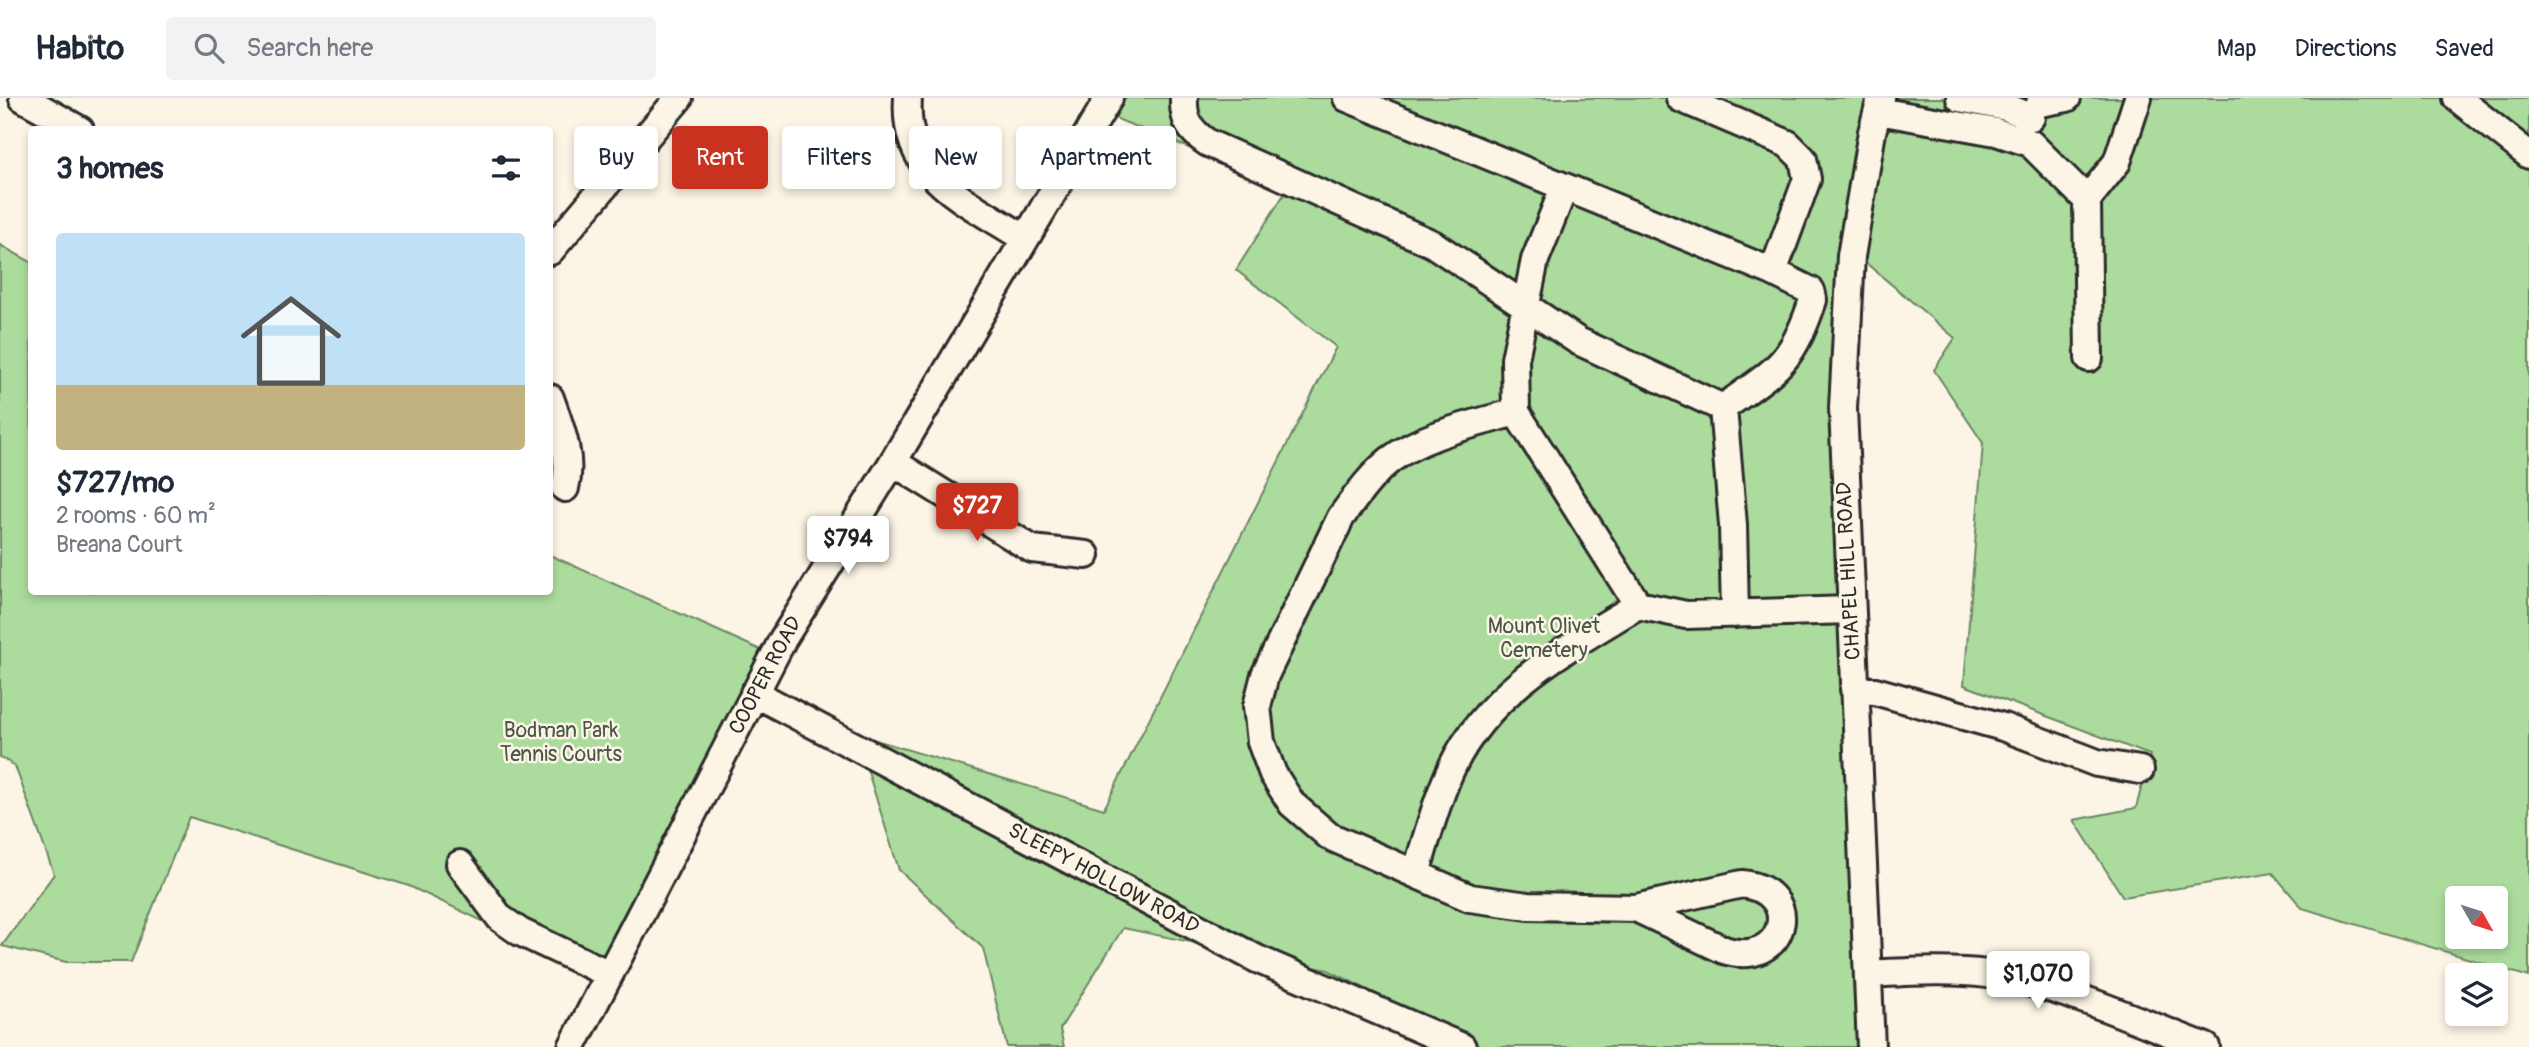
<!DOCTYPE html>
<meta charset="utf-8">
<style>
:root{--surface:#fff;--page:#f2f2f3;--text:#1f2937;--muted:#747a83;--line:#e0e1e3;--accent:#c8321e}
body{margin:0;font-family:Pangolin,sans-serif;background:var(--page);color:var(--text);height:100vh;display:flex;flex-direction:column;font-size:26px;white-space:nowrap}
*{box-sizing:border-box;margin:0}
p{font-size:23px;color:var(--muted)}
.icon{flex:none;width:38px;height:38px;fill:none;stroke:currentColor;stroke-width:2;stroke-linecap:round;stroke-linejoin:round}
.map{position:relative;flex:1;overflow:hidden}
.sheet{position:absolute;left:28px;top:28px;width:525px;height:469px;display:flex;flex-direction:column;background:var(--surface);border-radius:7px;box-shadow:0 4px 10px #0003}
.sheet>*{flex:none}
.banner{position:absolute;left:574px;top:28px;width:665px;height:63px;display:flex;gap:14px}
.needle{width:46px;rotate:129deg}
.tools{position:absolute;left:2445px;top:788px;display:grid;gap:14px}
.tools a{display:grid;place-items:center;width:63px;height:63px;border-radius:7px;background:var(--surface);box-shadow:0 4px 10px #0003;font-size:35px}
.price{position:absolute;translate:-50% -60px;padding:0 16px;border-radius:7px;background:#fff;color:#222;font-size:23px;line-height:46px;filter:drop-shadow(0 2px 4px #0008)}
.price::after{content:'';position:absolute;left:50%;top:42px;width:21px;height:16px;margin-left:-10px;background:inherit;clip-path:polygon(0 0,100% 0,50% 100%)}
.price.on{background:var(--accent);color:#fff}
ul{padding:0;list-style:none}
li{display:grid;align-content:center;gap:14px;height:371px;padding:0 28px}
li+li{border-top:2px solid var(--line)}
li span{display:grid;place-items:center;height:217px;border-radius:7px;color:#555}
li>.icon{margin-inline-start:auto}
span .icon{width:126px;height:126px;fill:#fffc;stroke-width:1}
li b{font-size:30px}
h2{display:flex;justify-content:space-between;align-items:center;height:84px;padding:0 28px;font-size:30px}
.pill{padding:0 24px;border-radius:7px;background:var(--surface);box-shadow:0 4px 10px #0003;font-size:24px;line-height:63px}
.pill.on{background:var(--accent);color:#fff}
header{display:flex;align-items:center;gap:42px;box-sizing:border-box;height:98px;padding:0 35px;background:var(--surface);border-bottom:2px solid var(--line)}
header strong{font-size:33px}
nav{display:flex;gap:38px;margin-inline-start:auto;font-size:24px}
.search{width:490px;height:63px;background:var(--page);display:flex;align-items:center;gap:18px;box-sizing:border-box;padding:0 24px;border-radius:7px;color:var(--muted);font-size:26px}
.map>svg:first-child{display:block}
.green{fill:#abdc9d;stroke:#6b8464;stroke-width:2;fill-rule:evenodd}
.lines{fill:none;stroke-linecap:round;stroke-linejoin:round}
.minor-casing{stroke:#2b2b2b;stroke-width:32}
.minor{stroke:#fcf5e5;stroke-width:26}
.labels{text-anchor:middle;stroke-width:5;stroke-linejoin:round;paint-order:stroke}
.street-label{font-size:21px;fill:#2b2b2b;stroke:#fcf5e5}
.park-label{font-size:21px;fill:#4b5748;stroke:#fcf5e5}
</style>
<header>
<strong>Habito</strong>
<div class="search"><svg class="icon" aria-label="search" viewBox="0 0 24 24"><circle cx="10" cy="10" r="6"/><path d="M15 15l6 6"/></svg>Search here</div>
<nav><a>Map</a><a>Directions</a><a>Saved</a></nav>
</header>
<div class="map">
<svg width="2529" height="949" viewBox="0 0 2529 949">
<rect width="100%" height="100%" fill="#fcf5e5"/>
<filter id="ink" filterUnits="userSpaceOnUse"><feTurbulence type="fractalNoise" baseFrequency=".0143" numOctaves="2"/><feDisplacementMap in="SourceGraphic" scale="14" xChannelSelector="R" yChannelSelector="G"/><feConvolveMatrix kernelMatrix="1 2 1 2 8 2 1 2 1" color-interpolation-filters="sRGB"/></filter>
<g filter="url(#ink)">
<!-- green -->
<path class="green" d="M1111,0H2529V879L2302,810L2273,775L2123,799L2074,722L2136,710L2150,657L1964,587L1983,345L1934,272L1955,240L1854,155L1871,949H1483L1328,872L1123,830L1060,931L1064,949H1007L983,850L899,772L856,636L1104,711L1336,249L1236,172L1288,90L1102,15ZM2457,800H2496V838H2457Z
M0,147L31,164L32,494H550V457L776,559L604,881L409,788L189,719L131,864H66L2,848L54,776L15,668L0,659Z"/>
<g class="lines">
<!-- minor casing -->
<g class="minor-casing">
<path id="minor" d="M23,0L80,32
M908,0C902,82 969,103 1025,141
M1184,0C1183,22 1190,33 1208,45L1433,146L1578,243L1723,310
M1347,0L1773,174L1811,193L1813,202C1792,267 1776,271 1723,310L1733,427L1735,516
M1680,0L1788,46L1803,61L1807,81L1773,174
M1960,0L2006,9L2031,19
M2457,0L2529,57
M2040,5L2067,0
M1878,13L1996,34L2030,45L2087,102
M1564,90L1535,162L1515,261L1516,314L1638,507
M550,153L679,0
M2089,260L2087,102L2117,64L2138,0
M550,300C560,329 573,359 565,390
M1516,314C1475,326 1424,336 1390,362C1371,377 1355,400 1341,419L1265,577L1257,608L1261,644L1273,676L1292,706L1329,738L1470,800L1528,808L1636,810
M893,364L1032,451L1086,457
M1854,591L1875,593L2003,629L2097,665L2140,672
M754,595L1257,861L1462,949
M460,766L500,820L520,834L609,876
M1416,775C1427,740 1436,703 1452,669C1490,590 1567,551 1638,507L1686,517L1850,512
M1742,786C1806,793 1785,872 1724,852L1636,810Z
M1869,876C1908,874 1948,871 1987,876C2056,885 2139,924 2206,949
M572,949L783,541L893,364L1109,0
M1871,949L1843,310L1851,158L1872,34L1881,0"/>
</g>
<!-- minor -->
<use href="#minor" class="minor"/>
</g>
</g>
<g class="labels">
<!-- street labels -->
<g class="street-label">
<text transform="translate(1848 473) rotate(-93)" y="7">CHAPEL HILL ROAD</text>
<text transform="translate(765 577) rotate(-62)" y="7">COOPER ROAD</text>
<text transform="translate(1104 780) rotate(28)" y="7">SLEEPY HOLLOW ROAD</text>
</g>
<!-- park labels -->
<g class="park-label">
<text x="1544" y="535">Mount Olivet<tspan x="1544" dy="24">Cemetery</tspan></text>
<text x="561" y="639">Bodman Park<tspan x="561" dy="24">Tennis Courts</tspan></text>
</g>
</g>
</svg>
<div class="tools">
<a><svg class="needle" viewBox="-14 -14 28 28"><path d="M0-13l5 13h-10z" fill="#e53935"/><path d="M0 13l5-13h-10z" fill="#747a83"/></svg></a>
<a><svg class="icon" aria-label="layers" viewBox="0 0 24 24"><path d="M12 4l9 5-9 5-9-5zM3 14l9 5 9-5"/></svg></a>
</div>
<b class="price on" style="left:977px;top:445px">$727</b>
<b class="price" style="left:848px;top:478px">$794</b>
<b class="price" style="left:2038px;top:913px">$1,070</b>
<div class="banner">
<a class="pill">Buy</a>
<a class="pill on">Rent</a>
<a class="pill">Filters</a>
<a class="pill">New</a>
<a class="pill">Apartment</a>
</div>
<section class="sheet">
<h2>3 homes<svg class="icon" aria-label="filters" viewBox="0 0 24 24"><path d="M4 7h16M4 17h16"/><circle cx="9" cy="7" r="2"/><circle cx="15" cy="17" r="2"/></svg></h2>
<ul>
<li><span style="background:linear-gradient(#bfe0f5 70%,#c2b280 0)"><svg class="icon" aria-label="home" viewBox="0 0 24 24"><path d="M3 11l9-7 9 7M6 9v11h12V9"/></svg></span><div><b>$727/mo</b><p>2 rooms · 60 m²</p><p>Breana Court</p></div></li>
</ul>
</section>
</div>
